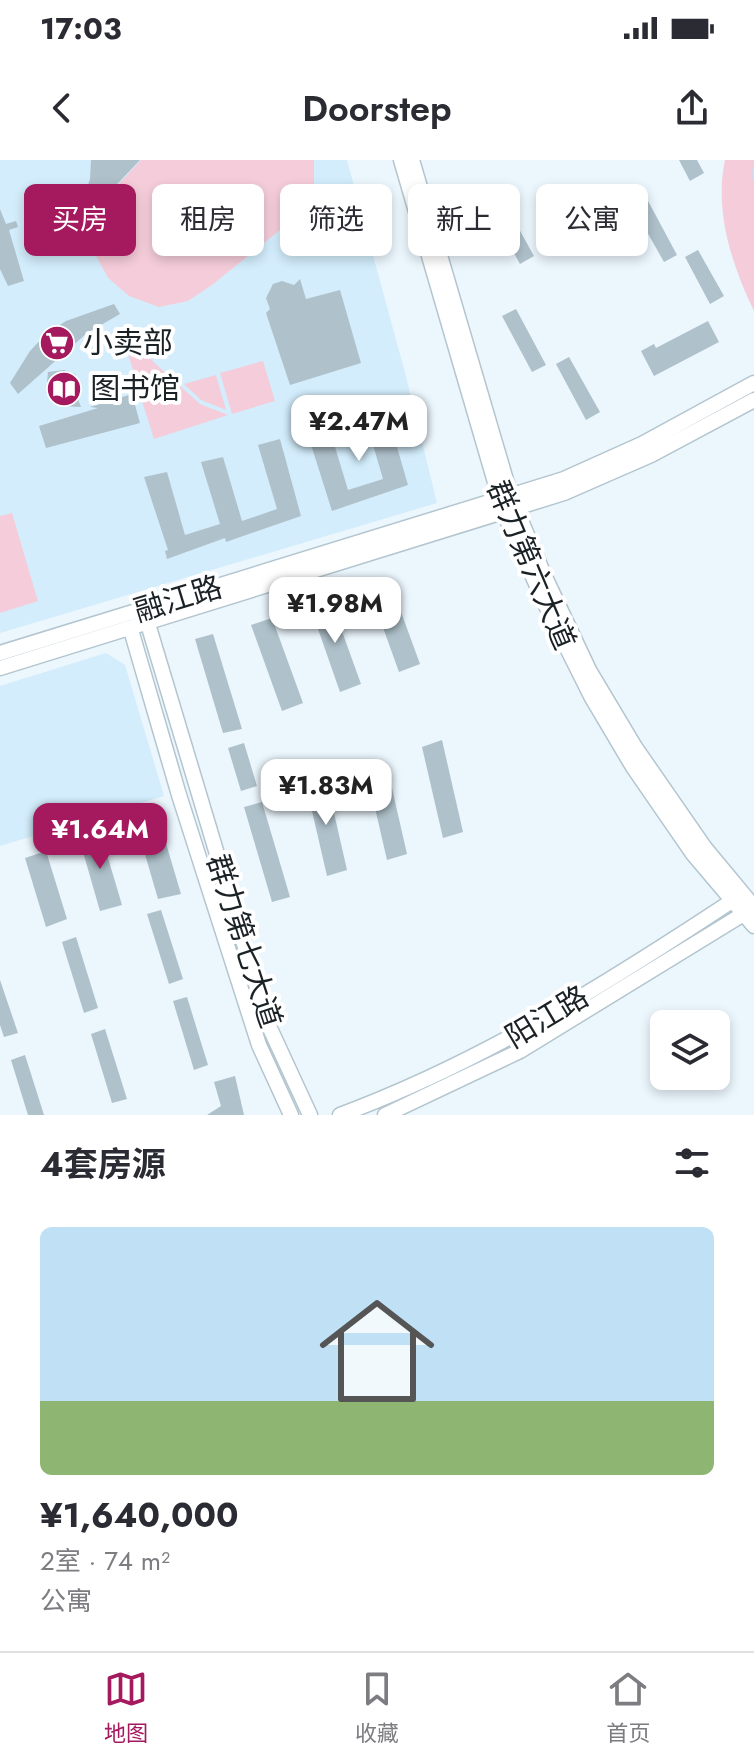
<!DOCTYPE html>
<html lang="zh">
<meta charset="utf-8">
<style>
:root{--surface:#fff;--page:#f7f7f7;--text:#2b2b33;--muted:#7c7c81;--line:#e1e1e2;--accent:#a5195e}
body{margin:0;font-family:Jost,"Noto Sans SC",sans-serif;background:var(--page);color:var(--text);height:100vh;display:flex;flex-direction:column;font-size:30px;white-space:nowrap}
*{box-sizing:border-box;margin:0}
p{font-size:26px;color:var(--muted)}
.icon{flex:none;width:44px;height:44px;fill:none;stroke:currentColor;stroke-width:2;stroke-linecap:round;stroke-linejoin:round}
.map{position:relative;height:955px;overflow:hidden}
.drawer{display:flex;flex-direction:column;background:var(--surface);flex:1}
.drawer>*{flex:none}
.hud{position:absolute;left:24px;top:24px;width:706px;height:72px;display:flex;gap:16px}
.fabs{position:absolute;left:650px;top:850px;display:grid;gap:16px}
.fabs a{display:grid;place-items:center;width:80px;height:80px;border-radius:12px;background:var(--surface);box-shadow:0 4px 12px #0003;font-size:40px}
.price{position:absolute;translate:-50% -68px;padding:0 18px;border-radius:16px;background:#fff;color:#222;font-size:26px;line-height:52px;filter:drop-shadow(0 2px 4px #0008)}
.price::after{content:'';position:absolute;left:50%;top:48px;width:24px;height:18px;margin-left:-12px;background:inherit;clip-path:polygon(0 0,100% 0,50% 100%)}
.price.on{background:var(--accent);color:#fff}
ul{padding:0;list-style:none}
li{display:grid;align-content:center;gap:16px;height:424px;padding:0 40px}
li span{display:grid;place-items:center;height:248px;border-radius:12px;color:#555}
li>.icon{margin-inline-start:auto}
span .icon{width:144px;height:144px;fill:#fffc;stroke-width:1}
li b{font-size:34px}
h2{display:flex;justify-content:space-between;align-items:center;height:96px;padding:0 40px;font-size:34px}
.chip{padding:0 28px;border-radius:12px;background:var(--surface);box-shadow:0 4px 12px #0003;font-size:28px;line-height:72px}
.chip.on{background:var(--accent);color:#fff}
.status{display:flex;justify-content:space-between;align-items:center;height:56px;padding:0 40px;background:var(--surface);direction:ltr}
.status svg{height:22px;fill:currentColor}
header{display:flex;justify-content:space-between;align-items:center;height:104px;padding:0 40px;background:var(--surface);font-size:36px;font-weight:600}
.tabs{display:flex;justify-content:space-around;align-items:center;height:112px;border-top:2px solid var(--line);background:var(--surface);font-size:22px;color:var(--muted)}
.tabs a{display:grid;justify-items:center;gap:4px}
.tabs .on{color:var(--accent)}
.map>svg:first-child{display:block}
.built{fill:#d3edfc}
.green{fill:#f5cdda}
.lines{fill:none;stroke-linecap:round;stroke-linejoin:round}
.stream{stroke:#bce4fa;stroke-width:3}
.building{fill:#afc1cb}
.secondary-casing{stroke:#b3c5cf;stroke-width:17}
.secondary{stroke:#fff;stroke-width:14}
.labels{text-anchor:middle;stroke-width:8;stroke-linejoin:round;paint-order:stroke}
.poi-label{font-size:30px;fill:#1b2226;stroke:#fff;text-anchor:start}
.street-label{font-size:30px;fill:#1b2226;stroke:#fff}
</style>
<div class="status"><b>17:03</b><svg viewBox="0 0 49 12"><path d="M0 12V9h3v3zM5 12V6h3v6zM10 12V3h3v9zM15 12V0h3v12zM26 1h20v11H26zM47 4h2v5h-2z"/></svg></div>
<header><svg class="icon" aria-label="back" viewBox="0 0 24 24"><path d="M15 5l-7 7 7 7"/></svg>Doorstep<svg class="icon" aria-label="share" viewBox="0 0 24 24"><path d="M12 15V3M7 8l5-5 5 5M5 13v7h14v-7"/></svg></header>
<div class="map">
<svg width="754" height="955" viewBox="0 0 754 955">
<rect width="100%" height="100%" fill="#ebf6fd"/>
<!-- built -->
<path class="built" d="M0,0H347L404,209L437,343L0,473Z
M106,493L125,505L164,636L0,686V526Z"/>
<!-- green -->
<path class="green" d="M141,0H314V28L300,54L212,125L188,141L159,147L129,136L108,118L95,94L93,51Z
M725,0H754V151C732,106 714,50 725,0Z
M121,171L175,222L140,233Z
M263,201L275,241L232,254L220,213Z
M216,215L226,250L201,240L184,224Z
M180,226L200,244L228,255L154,279L141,238Z
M12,353L38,441L0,453V356Z"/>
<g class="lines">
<!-- stream -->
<path class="stream" d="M754,8V19"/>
</g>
<!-- building -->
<path class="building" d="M91,0H140L83,60L77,57L90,19Z
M679,0H697L704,13L690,21Z
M500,35L534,96L520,104L486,43Z
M647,39L677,95L664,102L633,47Z
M0,49L6,64L16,61L18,67L9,70L24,121L8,126L0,109Z
M698,90L724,136L710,144L685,97Z
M300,119L306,139L340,130L361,203L290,225L266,153L270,149L266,138L273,124L282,121L294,125Z
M114,144L120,154L87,173L18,234L10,223L30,191L46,174L66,161Z
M516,149L546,205L532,212L502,156Z
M708,161L719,182L654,216L641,191L654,184L656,188Z
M569,197L600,252L586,260L556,204Z
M64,210L75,214L81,223L78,239L81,247L59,246L46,233L48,212Z
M132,234L140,263L46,288L39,266L98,248L90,247Z
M379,249H386L408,325L332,351L307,272L329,267L348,330L383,319L364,254Z
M280,279L301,356L226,382L225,378L167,399L165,391L168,390L144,317L167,312L185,375L220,364L201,302L223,297L242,361L277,349L258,285Z
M389,419L420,504L399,512L368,426Z
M330,438L361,524L340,532L310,446Z
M272,458L303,543L282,551L251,465Z
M213,474L242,569L223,573L195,479Z
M442,580L463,672L443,678L422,587Z
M244,583L257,626L241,631L228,588Z
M386,602L407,694L387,700L366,609Z
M326,618L347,710L327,716L306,625Z
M262,642L290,737L272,742L244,647Z
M157,653L181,734L158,739L135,660Z
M100,671L122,745L100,751L79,678Z
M46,691L67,759L46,767L25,698Z
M161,750L183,819L169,824L147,754Z
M76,777L98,848L84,853L62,782Z
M0,820L18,873L4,877L0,865Z
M187,837L208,905L194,910L173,841Z
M105,869L127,939L112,943L91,874Z
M25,895L44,955H28L11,900Z
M235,916L244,955H207L221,946L214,922Z"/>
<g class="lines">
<!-- secondary casing -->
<g class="secondary-casing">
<path id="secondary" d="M401,0L504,353L548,450L592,538L633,607L693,694L754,766
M412,0L511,337L545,417L589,510L635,587L705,688L754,747
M148,464L268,864L310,955
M131,470L179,635L259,885L291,955
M0,493L564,319L642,284L754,223
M0,508L564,333L651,295L754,240
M340,955C483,902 611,821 738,737
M385,955L520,891L750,750"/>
</g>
<!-- secondary -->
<use href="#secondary" class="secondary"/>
</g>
<!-- icons -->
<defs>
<g id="supermarket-disc" transform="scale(1.8)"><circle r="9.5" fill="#a5195e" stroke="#fff"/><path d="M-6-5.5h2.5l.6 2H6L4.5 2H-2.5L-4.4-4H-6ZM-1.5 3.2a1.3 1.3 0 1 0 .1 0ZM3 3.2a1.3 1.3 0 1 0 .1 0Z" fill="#fff"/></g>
<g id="library-disc" transform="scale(1.8)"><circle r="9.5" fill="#a5195e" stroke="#fff"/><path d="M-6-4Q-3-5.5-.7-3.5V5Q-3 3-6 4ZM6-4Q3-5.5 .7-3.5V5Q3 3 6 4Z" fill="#fff"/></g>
</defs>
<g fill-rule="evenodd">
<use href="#supermarket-disc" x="57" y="183"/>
<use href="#library-disc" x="64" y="229"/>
</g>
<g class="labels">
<!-- poi labels -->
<g class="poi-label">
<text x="83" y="193">小卖部</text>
<text x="90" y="239">图书馆</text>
</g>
<!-- street labels -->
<g class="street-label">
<text transform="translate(531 405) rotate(67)" y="10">群力第六大道</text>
<text transform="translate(178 439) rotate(-17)" y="10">融江路</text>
<text transform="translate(244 781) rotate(72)" y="10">群力第七大道</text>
<text transform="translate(547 857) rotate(-31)" y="10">阳江路</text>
</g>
</g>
</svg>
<div class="fabs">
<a><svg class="icon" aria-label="layers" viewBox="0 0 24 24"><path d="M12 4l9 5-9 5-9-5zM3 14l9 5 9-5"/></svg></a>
</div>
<b class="price" style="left:359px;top:303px">¥2.47M</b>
<b class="price" style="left:335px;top:485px">¥1.98M</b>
<b class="price" style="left:326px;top:667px">¥1.83M</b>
<b class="price on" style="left:100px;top:711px">¥1.64M</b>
<div class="hud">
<a class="chip on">买房</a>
<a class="chip">租房</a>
<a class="chip">筛选</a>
<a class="chip">新上</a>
<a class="chip">公寓</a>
</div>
</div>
<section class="drawer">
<h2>4套房源<svg class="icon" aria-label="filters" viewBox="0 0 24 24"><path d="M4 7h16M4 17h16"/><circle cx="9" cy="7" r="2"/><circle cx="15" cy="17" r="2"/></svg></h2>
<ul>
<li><span style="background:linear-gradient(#bfe0f5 70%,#8fb573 0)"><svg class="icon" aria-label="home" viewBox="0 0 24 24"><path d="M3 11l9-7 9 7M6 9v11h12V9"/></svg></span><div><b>¥1,640,000</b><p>2室 · 74 m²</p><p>公寓</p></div></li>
</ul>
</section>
<nav class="tabs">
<a class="on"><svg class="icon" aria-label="map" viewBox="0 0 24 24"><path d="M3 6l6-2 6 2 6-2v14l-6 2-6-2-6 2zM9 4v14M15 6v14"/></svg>地图</a>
<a><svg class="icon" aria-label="saved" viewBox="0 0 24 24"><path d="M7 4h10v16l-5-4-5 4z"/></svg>收藏</a>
<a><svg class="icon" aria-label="home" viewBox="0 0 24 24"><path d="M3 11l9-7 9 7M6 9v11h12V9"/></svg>首页</a>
</nav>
